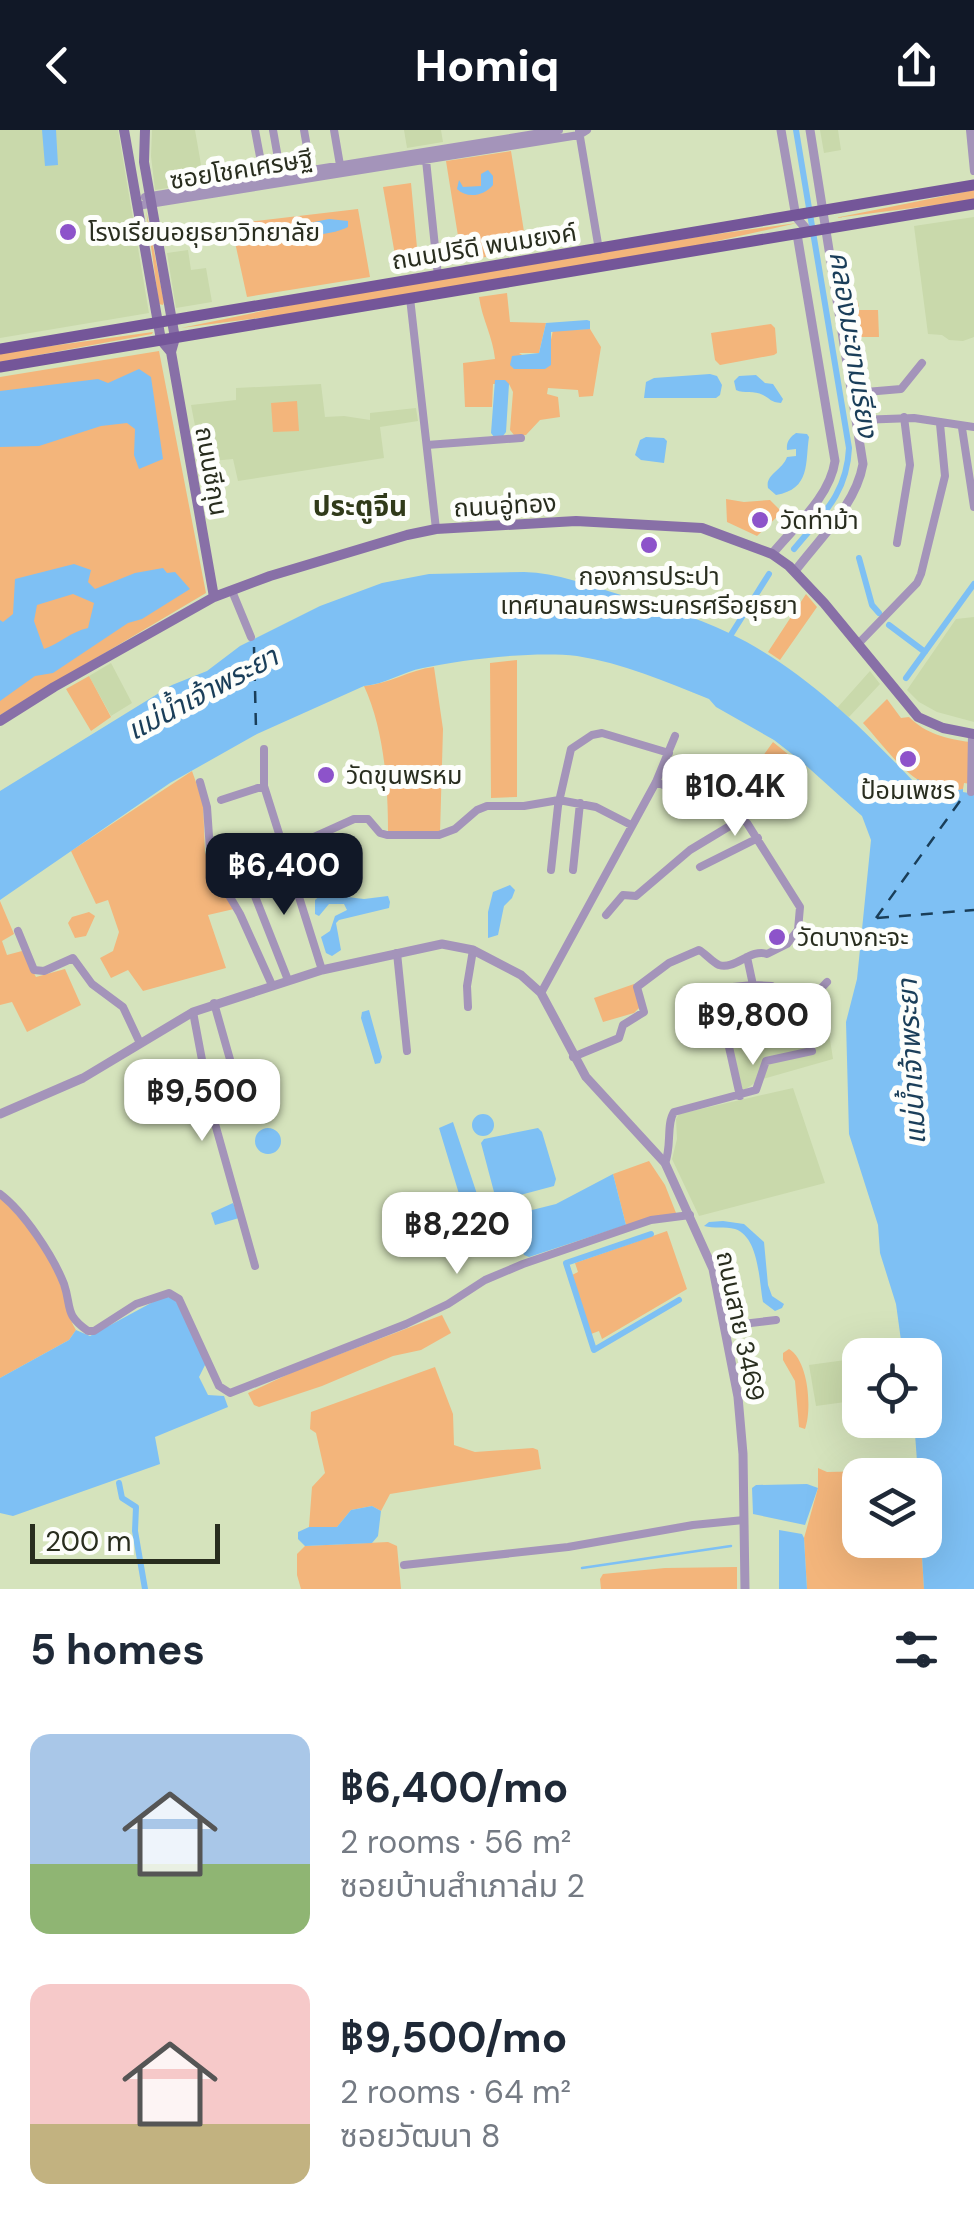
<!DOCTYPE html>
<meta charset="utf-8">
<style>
:root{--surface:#fff;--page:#f6f6f7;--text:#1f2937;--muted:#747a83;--accent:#111827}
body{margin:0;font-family:"DM Sans","Noto Sans Thai",sans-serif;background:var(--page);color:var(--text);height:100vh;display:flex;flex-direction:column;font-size:38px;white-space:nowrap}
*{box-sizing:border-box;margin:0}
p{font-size:32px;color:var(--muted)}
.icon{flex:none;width:55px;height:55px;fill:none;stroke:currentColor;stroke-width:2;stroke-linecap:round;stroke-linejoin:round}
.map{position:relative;height:1459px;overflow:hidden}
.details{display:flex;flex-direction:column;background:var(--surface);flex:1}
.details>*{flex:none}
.buttons{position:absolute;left:842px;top:1208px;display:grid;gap:20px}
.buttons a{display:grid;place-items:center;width:100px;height:100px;border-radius:20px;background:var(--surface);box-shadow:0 10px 40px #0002;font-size:50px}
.scale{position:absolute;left:30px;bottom:25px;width:190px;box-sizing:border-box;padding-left:10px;border:5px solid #282d1e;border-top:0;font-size:28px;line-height:35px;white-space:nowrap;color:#282d1e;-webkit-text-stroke:8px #fdfefb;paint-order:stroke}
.price{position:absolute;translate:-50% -85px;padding:0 22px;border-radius:20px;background:#fff;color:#222;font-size:32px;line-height:65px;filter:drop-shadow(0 2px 5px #0008)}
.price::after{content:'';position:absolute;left:50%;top:60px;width:30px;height:22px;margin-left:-15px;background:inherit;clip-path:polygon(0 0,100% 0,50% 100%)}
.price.selected{background:var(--accent);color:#fff}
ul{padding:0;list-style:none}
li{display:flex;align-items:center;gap:30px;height:250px;padding:0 30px}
li span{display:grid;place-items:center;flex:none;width:280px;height:200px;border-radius:20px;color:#555}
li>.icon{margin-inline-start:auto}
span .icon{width:120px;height:120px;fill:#fffc;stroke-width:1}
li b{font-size:42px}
h2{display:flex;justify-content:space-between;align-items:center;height:120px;padding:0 30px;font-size:42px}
header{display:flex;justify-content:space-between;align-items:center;height:130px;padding:0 30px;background:var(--accent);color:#fff;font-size:45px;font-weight:800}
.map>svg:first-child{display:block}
.built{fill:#c9d9ab}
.green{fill:#f3b57b}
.water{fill:#7ec0f4;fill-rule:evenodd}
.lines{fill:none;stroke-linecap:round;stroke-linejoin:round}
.stream{stroke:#7ec0f4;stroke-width:2.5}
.canal{stroke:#7ec0f4;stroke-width:6}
.ferry{stroke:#1a3e59;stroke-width:2.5;stroke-dasharray:12 10;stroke-linecap:butt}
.minor{stroke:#a494ba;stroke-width:8}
.tertiary{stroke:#a494ba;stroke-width:9}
.secondary{stroke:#8870a7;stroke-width:10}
.primary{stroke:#745699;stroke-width:11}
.poi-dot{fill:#8d53ca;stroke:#fdfefb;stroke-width:4}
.labels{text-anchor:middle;stroke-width:10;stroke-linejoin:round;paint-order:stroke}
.street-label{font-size:25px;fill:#282d1e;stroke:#fdfefb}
.poi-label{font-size:25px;fill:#282d1e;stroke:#fdfefb;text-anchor:start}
.water-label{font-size:28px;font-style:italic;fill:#1a3e59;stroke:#fdfefb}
.neighbourhood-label{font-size:28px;font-weight:bold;fill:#303a19;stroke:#fdfefb}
</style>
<header><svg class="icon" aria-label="back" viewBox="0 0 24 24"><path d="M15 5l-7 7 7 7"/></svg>Homiq<svg class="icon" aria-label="share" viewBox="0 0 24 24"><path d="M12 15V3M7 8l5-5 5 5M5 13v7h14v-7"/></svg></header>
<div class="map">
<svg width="974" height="1459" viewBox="0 0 974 1459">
<rect width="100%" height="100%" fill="#d5e3bc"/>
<!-- built -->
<path class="built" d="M0,0H118L149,183L0,208Z
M152,0H195L204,52L155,60L151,26Z
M404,0H441L443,12L407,18Z
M820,0H838L841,20L824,23Z
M974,87V207L963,211L949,210L942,205L928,204L914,96Z
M188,120L191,140L206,138L212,172L176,178L167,123Z
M321,254L325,287L344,286L370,290V283L416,278L418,291L380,297L384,328L238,351L233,329L202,332L191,275L236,270V258Z
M974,487V592L937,582L919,572L907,560L956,489Z
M111,533L132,573L111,586L89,546Z
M870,541L880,554L849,587L837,578Z
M811,900L812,906L829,903L833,929L759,950L743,961L731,917Z
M793,958L825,1053L699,1086L672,1029L677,1009L676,989L679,984Z
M860,1228V1270L816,1276L809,1235Z"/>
<!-- green -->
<path class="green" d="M511,21L527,120L462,131L446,31Z
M411,53L419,139L398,142L383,57Z
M974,60V70L835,88Z
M358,79L370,147L247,167L231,94Z
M146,80L164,172L163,175L159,174Z
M797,93L686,118L297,183L181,198L311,171L703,106Z
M507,163L510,192L546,193L539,223H519L545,239L553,200L590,199L601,217L593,266L579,267L578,260L548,258L547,264L558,267L560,287L540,290L526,305H514L510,300L513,262L509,254H493L492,277H465L463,233L495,229C493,207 482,189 479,167Z
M858,171L859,180H878L879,207H849L844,172Z
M771,194L775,198L777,223L774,225L720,235L715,230L711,203Z
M153,202L152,204L0,232V223Z
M159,221L206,463L0,585V247Z
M297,271L299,301L273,302L271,273Z
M726,369L744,372L770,370L782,382L757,406L727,392Z
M806,464L817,477L780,530L768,522Z
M517,530V667L491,668L490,533Z
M434,537L443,599L440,703L388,701C388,655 384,599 364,556C389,554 409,540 434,537Z
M89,546L111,587L91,601L66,559Z
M887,569L901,588L909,587C926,604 947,609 970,612L971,654L964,653L963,659C919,670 890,622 863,593Z
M773,612L799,633L748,688L727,676Z
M192,641L203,672L205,723L234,779L208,785L226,838L143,861L128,840L111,848L100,828L113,821L119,802L108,770L96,774L71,721Z
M0,771L14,804L2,811L7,825L22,821L36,847L65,839L81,875L27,902L12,872L0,875Z
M89,782L95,786L86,806L75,808L68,793L72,787Z
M634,854L641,876L634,883L603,892L594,868Z
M649,1031L665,1055L676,1083L626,1095L613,1044Z
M0,1067C26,1093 52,1126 63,1162C67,1176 68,1187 76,1200L69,1210L0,1248Z
M667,1101L687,1159L602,1209L599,1201L591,1204L572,1145L578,1142L575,1133Z
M442,1185L451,1203L421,1220L393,1226L322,1256L259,1277L254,1275L248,1263L293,1242Z
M789,1219C809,1231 812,1280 805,1299L799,1297L795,1251L783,1230V1223Z
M435,1237L453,1284L454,1315L475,1322L533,1318L538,1320L541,1339L390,1364L381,1381L372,1376L351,1380L337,1397H309L312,1357L325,1343L316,1303L310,1299L311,1282Z
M818,1338L827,1342L871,1341L872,1345H860V1410H921L924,1459H807L804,1408L818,1358Z
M388,1412L397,1416L401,1459H301L297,1445V1424L305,1416Z
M737,1437V1459H601L600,1449L603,1444L665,1438Z"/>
<!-- water -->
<path class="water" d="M42,0H56L58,35L45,36Z
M488,40L493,46V55C484,66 467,69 457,59L459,50L463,57L481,56V44Z
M329,89L348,91V97C329,107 286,107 264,109L261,106L263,97L284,98Z
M587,190L590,191V199L551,202V235L545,239H514L510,235L512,226L539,223L546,193Z
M139,239L151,247L163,329L139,339L134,325L135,299L127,293L101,296L39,316L0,317V261L98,249L108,253Z
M710,244L717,246L722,255L720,265L716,268H644L646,252L654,248Z
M756,245L765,253L773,254L783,269L781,273C770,272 771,269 763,265C754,260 744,264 736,260L734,251L739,246Z
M495,250H505L509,254L506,302L503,306L494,307L491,303Z
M796,303L807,304L809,307C805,333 811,359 776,365L768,358C765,344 782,341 787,327L796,326V319L787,320C786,312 790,307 796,303Z
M646,307L664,308L667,311L664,333L641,330L635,325L640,310Z
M74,434L91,440L88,452L95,459L135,443L163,438L167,443L175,442L190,459L142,489L128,493L53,543L35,546L0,571V490L3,492L13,484L15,449ZM73,464L94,473L88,498C70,502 61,513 44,519L34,491L37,475Z
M524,442C557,443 589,455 621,465C658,476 694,486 729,503C800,537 860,595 914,652L918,649C931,661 946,663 963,659V662L974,664V1459H924L921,1410H925V1345H918L914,1290H925V1225H903L896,1174L880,1123L878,1095L849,1004L846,892L857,849L871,710L862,686L801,631L774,610L716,577L709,569C666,552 623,533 577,526C535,521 464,529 423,538C402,542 386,554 364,556L257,604L170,653L0,770V661L172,555L207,541L240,516L320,476L382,453L429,444Z
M510,755L515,760L512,768L504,776L498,805L488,808V782L493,762Z
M322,764L364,769L388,766L390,772L389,778L339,790L336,793L341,820L332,826L326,823L321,807L330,801L335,786L347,780L344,774H329L319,786L315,784V770Z
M369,880L382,927L380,933L375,934L361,888L362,882Z
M472 995a11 11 0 1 1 22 0a11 11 0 1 1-22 0Z
M453,992L484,1085L472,1090L466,1087L439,998Z
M538,998L542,1002L556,1049L554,1056L501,1070L494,1062L481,1013L484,1009Z
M255 1011a13 13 0 1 1 26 0a13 13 0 1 1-26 0Z
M613,1044L626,1095L529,1127L524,1125L509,1090L512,1085L556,1074Z
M233,1073L239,1088L215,1095L211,1083Z
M723,1091L744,1094L764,1112L768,1155L772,1166L784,1174L782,1178L775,1181L763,1172C759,1151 759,1107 735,1099C725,1096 713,1099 704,1096L709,1092Z
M164,1166L175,1169L206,1233L199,1247L208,1265L224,1266L228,1277L155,1307L160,1334L13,1386L0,1383V1248L69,1210L76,1200L90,1206Z
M807,1354L818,1358L805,1395L753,1384L752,1358L756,1355Z
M372,1376L381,1381L378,1406L372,1413L305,1416L298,1409V1402L309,1397H337L351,1380Z
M779,1400L802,1404L804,1408L807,1459H779Z"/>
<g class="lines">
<!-- stream -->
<path class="stream" d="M582,1438L731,1416"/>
<!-- canal -->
<path class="canal" d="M794,419C822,385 847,364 849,318L796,0
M859,428L872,475L879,483
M889,495L925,522
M727,511L769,444
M906,548L974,454
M651,1104L566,1133L594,1220L679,1170
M119,1353L122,1368L136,1377L135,1401L145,1459"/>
<!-- ferry -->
<path class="ferry" d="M254,517L256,599
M876,788L960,671
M877,788L974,780"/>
<!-- minor -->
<path class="minor" d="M255,0L264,48
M273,0L281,45
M304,0L311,40
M334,0L340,35
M970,0L974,41
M579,1L599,120
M426,30L438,146
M145,67L559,0
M137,76L579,5L587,0
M410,168L436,399
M854,263L901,259L922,233
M858,290L914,288L974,297
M962,298L974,377
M427,315L521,308
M897,413L910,335L904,287
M232,461L251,507
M859,513L917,453L921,444L945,346L940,294
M264,619V656L322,840
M200,652L207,677L211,735L240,784L272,855
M971,662L972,604
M221,670L264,656
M283,721L354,689H368L380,703L387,705H439L455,699L477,680L487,676H524L559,670L596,677L631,695
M700,737L758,708
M551,740L558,676L571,619L592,605L602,603L669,623
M573,740L580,673
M245,741L288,850
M606,785L623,765L636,766L690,720L743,688
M18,801L34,840L44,841L73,828L92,854L123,877L139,911
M397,823L407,921
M747,827L753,855L772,856L778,863L811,869L827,852
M713,859L753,855
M541,863L656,652L675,606
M214,873L233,940
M468,877L467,856L473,820
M193,882L212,983L255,1136
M729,917L740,966
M573,927L619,908L623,895L644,882L637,857L669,833L699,820C705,823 712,832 719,835C735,840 751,818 767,824L787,814L798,800L800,777L747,693L737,685L656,652
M665,1033C672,1016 666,994 674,982L756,960L766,931L812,921
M0,1064C24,1082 53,1126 64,1154C72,1178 64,1184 88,1201H94L136,1174L169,1163L179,1169L219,1256L230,1263L406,1194L448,1174L485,1150L523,1134L651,1090L690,1085
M725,1196L776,1190
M404,1435L568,1417L693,1395L744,1390"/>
<!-- tertiary -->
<path class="tertiary" d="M781,0L796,87L809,102
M772,424C794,397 830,367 835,331L797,104
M795,441C819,409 856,375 863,334L810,0
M0,984L83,948L193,882L322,840L442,814L473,820L521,845L541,863L586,947L665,1033L713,1139L738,1267L743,1324L745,1459"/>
<!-- secondary -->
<path class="secondary" d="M124,0L161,210L171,222
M145,0L144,32L175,208L171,222L214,467
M0,591L54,557L214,467L270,446L407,405L436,399L576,391L702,398L772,424L789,436L824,473L918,587L943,598L974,604"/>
<!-- primary -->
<path class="primary" d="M0,219L974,55
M0,237L974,74"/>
</g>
<!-- markers -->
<g class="poi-dot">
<circle cx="68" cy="102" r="10"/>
<circle cx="760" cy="390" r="10"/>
<circle cx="649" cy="415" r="10"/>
<circle cx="908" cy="629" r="10"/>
<circle cx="326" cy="645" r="10"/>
<circle cx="777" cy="807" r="10"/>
</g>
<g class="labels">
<!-- street labels -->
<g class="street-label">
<text transform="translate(241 39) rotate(-9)" y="9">ซอยโชคเศรษฐี</text>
<text transform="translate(484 116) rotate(-9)" y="9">ถนนปรีดี พนมยงค์</text>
<text transform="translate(212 341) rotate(80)" y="9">ถนนชีกุน</text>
<text transform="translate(505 375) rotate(-3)" y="9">ถนนอู่ทอง</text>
<text transform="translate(741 1196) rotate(78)" y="9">ถนนสาย 3469</text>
</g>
<!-- poi labels -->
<g class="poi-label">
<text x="88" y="111">โรงเรียนอยุธยาวิทยาลัย</text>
<text x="780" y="399">วัดท่าม้า</text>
<text x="649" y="455" text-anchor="middle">กองการประปา<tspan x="649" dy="29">เทศบาลนครพระนครศรีอยุธยา</tspan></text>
<text x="346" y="654">วัดขุนพรหม</text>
<text x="908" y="669" text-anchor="middle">ป้อมเพชร</text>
<text x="797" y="816">วัดบางกะจะ</text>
</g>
<!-- water labels -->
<g class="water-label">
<text transform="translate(854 214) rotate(81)" y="10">คลองมะขามเรียง</text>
<text transform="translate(202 563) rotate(-28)" y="10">แม่น้ำเจ้าพระยา</text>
<text transform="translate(911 932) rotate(-93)" y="10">แม่น้ำเจ้าพระยา</text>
</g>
<!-- neighbourhood labels -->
<g class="neighbourhood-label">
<text x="360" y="386">ประตูจีน</text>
</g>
</g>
</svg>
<div class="buttons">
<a><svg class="icon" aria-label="locate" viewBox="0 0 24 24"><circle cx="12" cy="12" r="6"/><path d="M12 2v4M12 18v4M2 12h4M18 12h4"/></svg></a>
<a><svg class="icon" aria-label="layers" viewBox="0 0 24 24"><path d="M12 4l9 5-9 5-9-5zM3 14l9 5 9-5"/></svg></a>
</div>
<div class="scale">200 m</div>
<b class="price" style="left:735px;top:709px">฿10.4K</b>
<b class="price selected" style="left:284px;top:788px">฿6,400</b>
<b class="price" style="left:753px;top:938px">฿9,800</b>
<b class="price" style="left:202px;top:1014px">฿9,500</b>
<b class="price" style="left:457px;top:1147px">฿8,220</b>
</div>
<section class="details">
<h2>5 homes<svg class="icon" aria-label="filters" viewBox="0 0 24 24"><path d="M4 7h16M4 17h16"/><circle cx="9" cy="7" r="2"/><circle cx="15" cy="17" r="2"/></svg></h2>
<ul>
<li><span style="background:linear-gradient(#a9c7e8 65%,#8fb573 0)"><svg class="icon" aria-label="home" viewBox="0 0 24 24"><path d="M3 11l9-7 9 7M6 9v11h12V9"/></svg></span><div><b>฿6,400/mo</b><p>2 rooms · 56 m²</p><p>ซอยบ้านสำเภาล่ม 2</p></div></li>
<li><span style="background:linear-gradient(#f6c9c9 70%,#c2b280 0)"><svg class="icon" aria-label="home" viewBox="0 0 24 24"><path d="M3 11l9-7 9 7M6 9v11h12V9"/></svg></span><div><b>฿9,500/mo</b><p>2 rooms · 64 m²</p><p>ซอยวัฒนา 8</p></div></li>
</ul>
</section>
